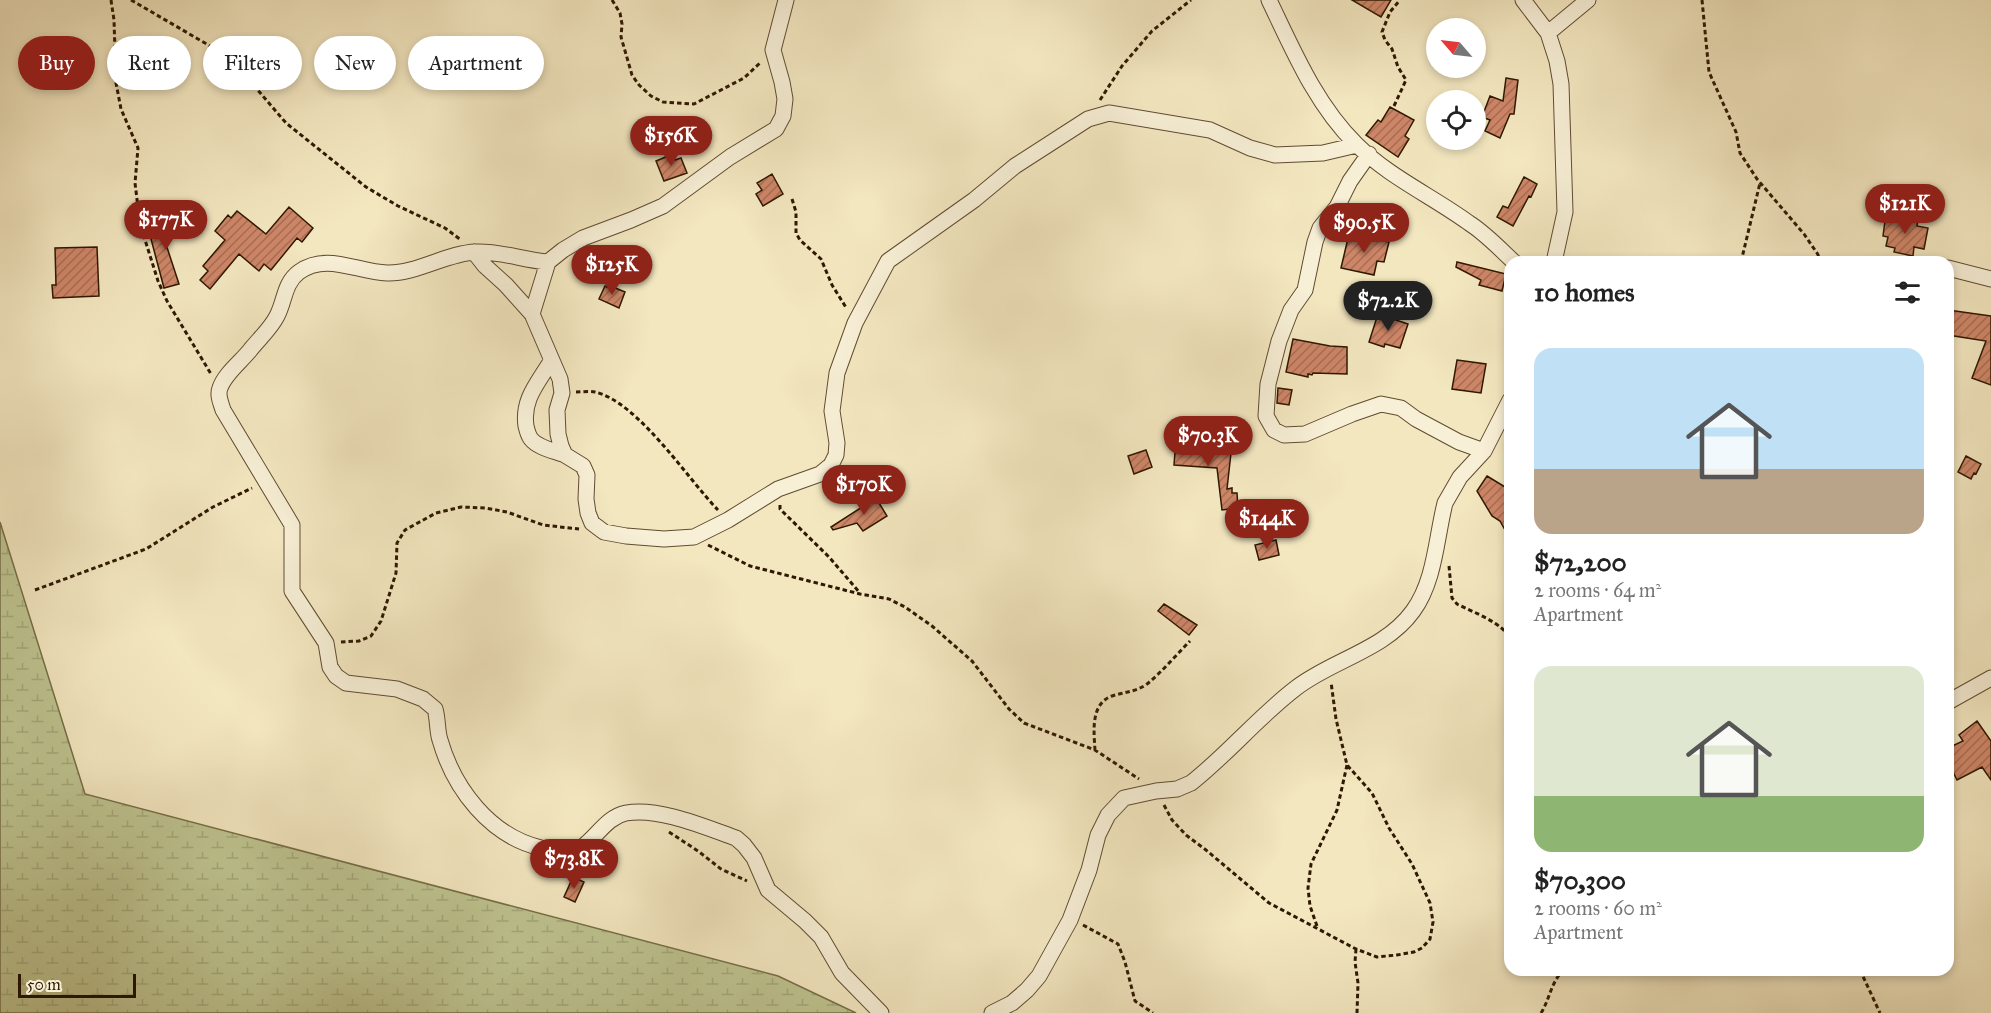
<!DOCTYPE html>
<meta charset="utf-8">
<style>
:root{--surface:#fff;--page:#f2f2f2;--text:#222;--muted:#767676;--accent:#8f2418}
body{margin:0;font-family:"IM FELL Great Primer",serif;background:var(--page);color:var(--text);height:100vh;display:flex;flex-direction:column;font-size:22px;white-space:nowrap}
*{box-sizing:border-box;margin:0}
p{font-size:20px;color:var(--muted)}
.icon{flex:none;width:33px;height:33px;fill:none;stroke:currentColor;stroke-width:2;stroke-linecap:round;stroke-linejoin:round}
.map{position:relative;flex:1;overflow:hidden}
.side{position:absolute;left:1504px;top:256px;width:450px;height:720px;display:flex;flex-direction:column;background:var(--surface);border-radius:18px;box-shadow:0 3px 9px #0003}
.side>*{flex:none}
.banner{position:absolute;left:18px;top:36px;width:570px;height:54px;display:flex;gap:12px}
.needle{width:39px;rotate:298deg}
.controls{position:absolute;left:1426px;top:18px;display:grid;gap:12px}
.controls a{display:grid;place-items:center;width:60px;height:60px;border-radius:50%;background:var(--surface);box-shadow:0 3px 9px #0003;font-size:30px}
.scale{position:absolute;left:18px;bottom:15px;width:118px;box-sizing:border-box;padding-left:6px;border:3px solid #2f1800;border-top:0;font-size:16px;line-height:21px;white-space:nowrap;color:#2f1800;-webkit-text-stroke:4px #f7efd6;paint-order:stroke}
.price{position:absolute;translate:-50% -51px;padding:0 14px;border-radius:21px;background:var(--accent);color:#fff;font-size:20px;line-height:39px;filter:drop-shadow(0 2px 3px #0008)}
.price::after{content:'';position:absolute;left:50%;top:36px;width:18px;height:14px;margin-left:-9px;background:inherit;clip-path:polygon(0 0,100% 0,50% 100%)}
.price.current{background:#222;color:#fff}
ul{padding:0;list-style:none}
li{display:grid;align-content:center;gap:12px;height:318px;padding:0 30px}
li span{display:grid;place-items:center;height:186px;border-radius:18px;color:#555}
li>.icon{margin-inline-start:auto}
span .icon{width:108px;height:108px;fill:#fffc;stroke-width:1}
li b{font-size:26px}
h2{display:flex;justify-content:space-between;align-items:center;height:72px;padding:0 30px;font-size:26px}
.pill{padding:0 21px;border-radius:27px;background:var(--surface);box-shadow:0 3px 9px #0003;font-size:21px;line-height:54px}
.pill.current{background:var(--accent);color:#fff}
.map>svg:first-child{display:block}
.wetland{fill:url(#wetland-marsh);stroke:#766e48;stroke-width:1.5}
.building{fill:url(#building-hatch);stroke:#2f1800;stroke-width:1.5}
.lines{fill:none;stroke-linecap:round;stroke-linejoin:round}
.minor-casing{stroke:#604c30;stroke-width:17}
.path{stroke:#2f1800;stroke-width:3;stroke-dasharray:4.5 3;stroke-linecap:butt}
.minor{stroke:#f7efd6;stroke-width:15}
</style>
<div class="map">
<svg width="1991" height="1013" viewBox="0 0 1991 1013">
<defs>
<pattern id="wetland-marsh" width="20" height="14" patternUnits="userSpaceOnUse" patternTransform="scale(1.5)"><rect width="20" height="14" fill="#bec490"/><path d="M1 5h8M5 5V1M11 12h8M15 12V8" fill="none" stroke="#a4a87a"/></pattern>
<pattern id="building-hatch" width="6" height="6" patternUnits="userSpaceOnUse" patternTransform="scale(1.5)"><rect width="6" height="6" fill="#ce8668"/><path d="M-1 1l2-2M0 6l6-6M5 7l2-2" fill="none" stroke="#a86d53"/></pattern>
</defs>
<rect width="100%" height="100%" fill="#f3e7c0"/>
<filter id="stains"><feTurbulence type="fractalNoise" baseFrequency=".00333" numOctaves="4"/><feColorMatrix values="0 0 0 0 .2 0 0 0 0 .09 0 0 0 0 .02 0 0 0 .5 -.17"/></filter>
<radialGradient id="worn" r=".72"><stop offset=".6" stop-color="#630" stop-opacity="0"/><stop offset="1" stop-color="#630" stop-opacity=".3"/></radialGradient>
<!-- wetland -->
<path class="wetland" d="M0,522L85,794L778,976L856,1013H0Z"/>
<!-- building -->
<path class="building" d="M1352,0H1391L1381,17Z
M1506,78L1518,80L1514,114H1510L1500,138L1485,131L1490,120L1482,117L1490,96L1503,101Z
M1390,107L1414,120L1405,136L1409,139L1398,157L1366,135L1378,120L1381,122Z
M673,154L675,160L681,158L687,173L664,181L656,161Z
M772,174L783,194L763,206L756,194L762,190L757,183Z
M1524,177L1537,184L1531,197L1529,196L1513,226L1497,217L1503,206L1508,208Z
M289,207L313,228L302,242L297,238L271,270L264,264L259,271L239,254L210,289L200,280L208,271L203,266L225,240L215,231L228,215L231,218L237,211L266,234Z
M172,213L183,222L171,239L162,232L179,284L164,288L151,239Z
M1893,214L1918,219L1917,226L1928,228L1924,249L1914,247L1913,256L1894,252L1895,248L1886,246L1888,237L1883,236L1885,221L1891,222Z
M1349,234L1389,242L1384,262L1377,261L1374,275L1341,268Z
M97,247L99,296L53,298L52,285H56L55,248Z
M1457,262L1506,274L1502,291L1479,285L1481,280L1456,267Z
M605,286L612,290L613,287L625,292L619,308L599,299Z
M1948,310L1991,316V385L1972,378L1986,341L1948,335Z
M1378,314L1408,324L1400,348L1385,344L1384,347L1369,342Z
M1293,339L1330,346L1347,347V374L1313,373L1312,375L1308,374V377L1286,372Z
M1457,360L1486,364L1481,393L1452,389Z
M1278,388L1292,390L1289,405L1277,403Z
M1176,439L1203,441L1202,450L1231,453L1227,489L1232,488V493H1237L1238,508L1222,510L1217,468L1174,465Z
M1146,450L1152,467L1134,474L1128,456Z
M1966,456L1981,464L1976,474L1974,473L1971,479L1958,472Z
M1487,476L1510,490V539L1500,521L1492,516L1477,491Z
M876,498L887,516L863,531L857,523L833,530L831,527Z
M1276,540L1279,555L1259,560L1255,545Z
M1164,604L1197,625L1189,635L1158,611Z
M1977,721L1991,741V780L1982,767L1957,780L1948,762V748L1963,741L1959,735Z
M573,877L584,882L575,902L564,897Z"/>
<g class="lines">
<!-- minor casing -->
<g class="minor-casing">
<path id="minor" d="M786,0L773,50L782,82L785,99L783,116L776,129L730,157L663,206L631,220L583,238L563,250L548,262C523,260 501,251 476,252C447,253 416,274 387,273C357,272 326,252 299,272C284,283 285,301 277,316C271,328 260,338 251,349C242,361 225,373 220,388C217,395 221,403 223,410L292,525V591L326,643L330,667L336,676L346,683L397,689L423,699L435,709C438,719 437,731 440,740C454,789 490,836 541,848C549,850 559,854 567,853C592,850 601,818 626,813C659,807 705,827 736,838L744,845L754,858L768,890L805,921L821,937L842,973L881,1013
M1269,0C1293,50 1316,105 1356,144C1389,177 1432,196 1469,223C1485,233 1500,249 1514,262
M1523,0L1548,33L1557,61L1561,84L1565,212L1554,262
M1548,33L1588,0
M1369,154L1350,181L1337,207L1320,228L1315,242L1305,290L1291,310L1279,341L1268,384L1266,416L1274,430L1284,435L1305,434L1352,414L1381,404L1401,408L1416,419L1459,442L1484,451
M474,252L485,266L506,285L532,314L560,379L562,393L557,410L558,434L561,446L565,455L583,466L587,475L586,499L588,513L592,523L604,532L626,536L664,539L694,537L728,520L778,489L820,474L831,465L836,455L837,443L832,411L837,373L855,323L888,261L974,200L1015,166L1088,119L1109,113L1210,130L1250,148L1275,155L1323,153L1357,145
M1948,268L1991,279
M532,314L548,262
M551,361C538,383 522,399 526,426C527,430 528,435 531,439C538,448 555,451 565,455
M1948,702L1991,678
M992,1013L1012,1003L1027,990L1039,976L1070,920L1089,870L1098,835L1108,815L1124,798L1156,791L1177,789L1191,783C1228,754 1258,717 1296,688C1332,660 1385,650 1413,611C1435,581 1436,539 1445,503L1460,477L1484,451L1510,400"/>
</g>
<!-- path -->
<path class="path" d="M111,0L114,20L116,83L121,109L138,148L135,183L140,224L158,281L167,301L211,374
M131,0L217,50L250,81L286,123L366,187L398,206L445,228L461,240
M612,0L620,13L622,24L621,37L632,75L639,85L651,96L663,102L694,104L744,78L761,62
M1702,0L1709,72L1736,132L1740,153L1757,179L1804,234L1817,253L1822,262
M1100,100L1122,66L1152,31L1191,0
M1394,106L1406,80L1398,67L1392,49L1385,40L1382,32L1390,12L1400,0
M792,199L796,212V233L800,240L821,259L832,285L847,309
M1741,262L1760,183
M576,392C582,392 589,391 595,392C638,402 687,478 718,510
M780,505V509L829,557L860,593
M708,545L750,566L860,594L889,599L905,607L932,626L972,661L1009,709L1024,723L1095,750L1139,779
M1449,566L1452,598L1457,604C1472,612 1505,623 1510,640
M35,590L146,549L213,507L252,488
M341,642L359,641L371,636L381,621L396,573L397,543L405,530L436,513L461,507L485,508L507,512L543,525L579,529
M1095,750C1094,732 1090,704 1112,696C1124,692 1136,692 1147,684C1162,672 1176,655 1190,641
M1164,805L1172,820L1186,835L1206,850L1269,903L1356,949L1377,957L1397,955L1414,952L1422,948L1430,939L1433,922L1430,903L1412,864L1389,828L1372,793L1347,765L1336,719L1331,682
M669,832L698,851L721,869L747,881
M1083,925L1118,944L1125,962L1135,1001L1153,1013
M1317,926L1310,906L1308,888L1311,864L1337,810L1347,765
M1356,949L1355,962L1358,983L1357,1013
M1860,970L1880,1013
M1541,1013C1550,999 1551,981 1564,970"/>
<!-- minor -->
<use href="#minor" class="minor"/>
</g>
<rect width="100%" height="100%" filter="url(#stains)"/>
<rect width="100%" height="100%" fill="url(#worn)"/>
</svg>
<div class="controls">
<a><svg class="needle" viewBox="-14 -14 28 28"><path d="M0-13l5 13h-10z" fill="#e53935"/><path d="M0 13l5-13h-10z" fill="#767676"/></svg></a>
<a><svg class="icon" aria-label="locate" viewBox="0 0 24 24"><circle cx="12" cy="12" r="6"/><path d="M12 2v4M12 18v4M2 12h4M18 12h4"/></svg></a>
</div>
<div class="scale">50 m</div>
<b class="price" style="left:671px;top:167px">$156K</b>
<b class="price" style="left:1905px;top:235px">$121K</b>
<b class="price" style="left:166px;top:251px">$177K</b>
<b class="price" style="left:1364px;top:254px">$90.5K</b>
<b class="price" style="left:612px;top:296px">$125K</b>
<b class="price current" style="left:1388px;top:332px">$72.2K</b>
<b class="price" style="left:1208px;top:467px">$70.3K</b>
<b class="price" style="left:864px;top:516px">$170K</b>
<b class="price" style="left:1267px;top:550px">$144K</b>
<b class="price" style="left:574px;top:890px">$73.8K</b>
<div class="banner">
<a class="pill current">Buy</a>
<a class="pill">Rent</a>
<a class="pill">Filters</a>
<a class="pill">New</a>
<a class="pill">Apartment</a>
</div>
<section class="side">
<h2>10 homes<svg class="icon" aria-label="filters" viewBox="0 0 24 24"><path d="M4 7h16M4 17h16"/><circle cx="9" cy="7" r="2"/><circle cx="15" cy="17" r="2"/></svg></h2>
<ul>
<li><span style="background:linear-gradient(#bfe0f5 65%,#b9a48a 0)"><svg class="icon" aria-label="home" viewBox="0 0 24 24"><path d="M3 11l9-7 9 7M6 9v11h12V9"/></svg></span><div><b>$72,200</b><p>2 rooms · 64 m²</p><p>Apartment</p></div></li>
<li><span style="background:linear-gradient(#dfe7d0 70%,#8fb573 0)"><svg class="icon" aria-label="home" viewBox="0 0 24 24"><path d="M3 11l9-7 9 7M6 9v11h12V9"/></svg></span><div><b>$70,300</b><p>2 rooms · 60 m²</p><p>Apartment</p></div></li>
</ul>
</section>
</div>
